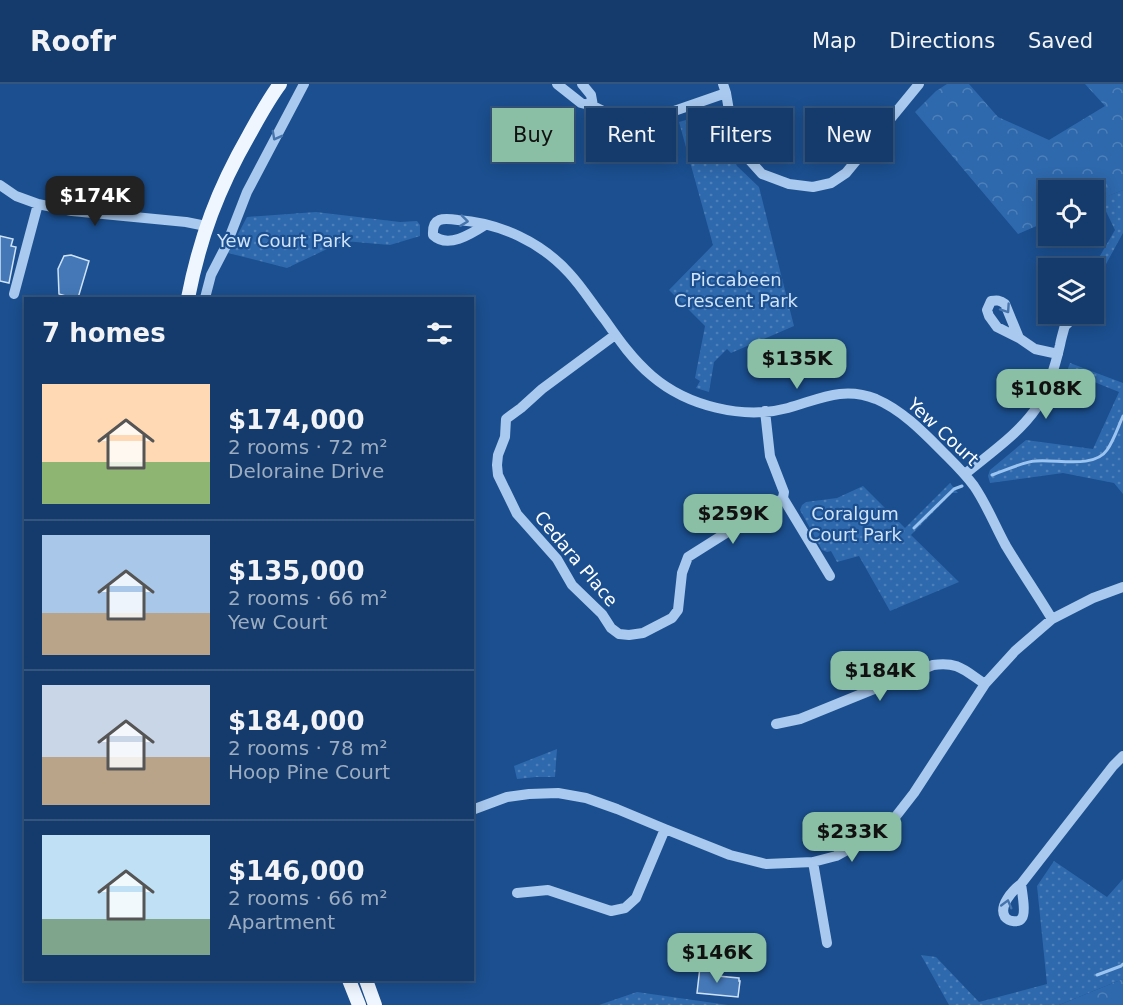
<!DOCTYPE html>
<meta charset="utf-8">
<style>
:root{--surface:#143b6b;--page:#1d4271;--text:#f1f3f6;--muted:#9dadc1;--line:#33557e;--accent:#8abfa5}
body{margin:0;font-family:"DejaVu Sans",sans-serif;background:var(--page);color:var(--text);height:100vh;display:flex;flex-direction:column;font-size:22px;white-space:nowrap}
*{box-sizing:border-box;margin:0}
p{font-size:20px;color:var(--muted)}
.icon{flex:none;width:33px;height:33px;fill:none;stroke:currentColor;stroke-width:2;stroke-linecap:round;stroke-linejoin:round}
.map{position:relative;flex:1;overflow:hidden}
.drawer{position:absolute;left:24px;top:213px;width:450px;height:684px;display:flex;flex-direction:column;background:var(--surface);border-radius:0px;box-shadow:0 3px 15px #0003,0 0 0 2px var(--line)}
.drawer>*{flex:none}
.hud{position:absolute;left:492px;top:24px;width:540px;height:54px;display:flex;gap:12px}
.controls{position:absolute;left:1038px;top:96px;display:grid;gap:12px}
.controls a{display:grid;place-items:center;width:66px;height:66px;border-radius:0px;background:var(--surface);box-shadow:0 3px 15px #0003,0 0 0 2px var(--line);font-size:30px}
.price{position:absolute;translate:-50% -51px;padding:0 14px;border-radius:12px;background:var(--accent);color:#111;font-size:20px;line-height:39px;filter:drop-shadow(0 2px 3px #0008)}
.price::after{content:'';position:absolute;left:50%;top:36px;width:18px;height:14px;margin-left:-9px;background:inherit;clip-path:polygon(0 0,100% 0,50% 100%)}
.price.selected{background:#222;color:#fff}
ul{padding:0;list-style:none}
li{display:flex;align-items:center;gap:18px;height:150px;padding:0 18px}
li+li{border-top:2px solid var(--line)}
li span{display:grid;place-items:center;flex:none;width:168px;height:120px;border-radius:0px;color:#555}
li>.icon{margin-inline-start:auto}
span .icon{width:72px;height:72px;fill:#fffc;stroke-width:1}
li b{font-size:26px}
h2{display:flex;justify-content:space-between;align-items:center;height:72px;padding:0 18px;font-size:26px}
.tag{padding:0 21px;border-radius:0px;background:var(--surface);box-shadow:0 3px 15px #0003,0 0 0 2px var(--line);font-size:21px;line-height:54px}
.tag.selected{background:var(--accent);color:#111}
header{display:flex;align-items:center;gap:36px;box-sizing:border-box;height:84px;padding:0 30px;background:var(--surface);border-bottom:2px solid var(--line)}
header strong{font-size:28px}
nav{display:flex;gap:33px;margin-inline-start:auto;font-size:21px}
.map>svg:first-child{display:block}
.grass{fill:url(#grass-dots)}
.forest{fill:url(#forest-crowns)}
.lines{fill:none;stroke-linecap:round;stroke-linejoin:round}
.stream{stroke:#9cc4f0;stroke-width:3}
.building{fill:#4478b7;stroke:#cfe3fa;stroke-width:1.5}
.minor{stroke:#a9c9ee;stroke-width:10}
.major{stroke:#f0f6ff;stroke-width:14}
.oneway{stroke:#4674ac}
.labels{text-anchor:middle;stroke-width:4.5;stroke-linejoin:round;paint-order:stroke}
.park-label{font-size:18px;fill:#cfe3fa;stroke:#1b4f8f}
.street-label{font-size:18px;fill:#fff;stroke:#1b4f8f}
</style>
<header>
<strong>Roofr</strong>
<nav><a>Map</a><a>Directions</a><a>Saved</a></nav>
</header>
<div class="map">
<svg width="1123" height="921" viewBox="0 0 1123 921">
<defs>
<pattern id="grass-dots" width="8" height="8" patternUnits="userSpaceOnUse" patternTransform="scale(1.5)"><rect width="8" height="8" fill="#2e69ad"/><path d="M2 2h.1M6 6h.1" fill="none" stroke="#4d80b9" stroke-width="1.8" stroke-linecap="round"/></pattern>
<pattern id="forest-crowns" width="20" height="18" patternUnits="userSpaceOnUse" patternTransform="scale(1.5)"><rect width="20" height="18" fill="#2e69ad"/><path d="M2 6a3 3 0 1 1 6 0M12 15a3 3 0 1 1 6 0" fill="none" stroke="#4d80b9"/></pattern>
</defs>
<rect width="100%" height="100%" fill="#1b4f8f"/>
<!-- grass -->
<path class="grass" d="M707,30H712L716,33L724,55L737,82L759,103L794,242L731,269L727,265L714,278L709,308L696,304L700,297L695,294L705,242L669,206L713,161L679,38Z
M1123,106V149L1100,191L1094,188L1093,184L1115,146L1100,115Z
M316,128L400,138L417,137L420,141V152L390,161L344,157L287,184L228,169L247,133Z
M1070,279L1123,299V410L1114,399L1063,389L990,399L988,392L990,386L1026,356L1093,365L1119,308L1067,287Z
M950,399L958,409H952L911,451L959,498L890,527L859,472L837,478L831,467L827,468L822,466L800,426L802,421L806,418L837,414L863,402L905,444Z
M557,665L555,693H536L517,695L514,682Z
M1054,777L1107,813L1123,795V895L1059,921H949L921,871L936,873L979,918L1047,900L1037,802Z
M637,908L728,921H599Z"/>
<!-- forest -->
<path class="forest" d="M947,0H969L998,33L1049,56L1105,22L1085,0H1123V106L1094,118V106H1048V137L1018,150L915,28L936,7Z
M1123,895V921H1059Z"/>
<g class="lines">
<!-- stream -->
<path class="stream" d="M992,391C1004,387 1025,377 1036,377C1057,375 1094,385 1107,366C1114,356 1118,343 1123,332
M914,444L954,405L962,402
M1097,891L1121,882L1123,880"/>
</g>
<!-- building -->
<path class="building" d="M0,152L13,155L11,162L16,163L9,199L0,197Z
M71,171L89,177L78,214H72L59,210L58,185L64,172Z
M700,883L719,885L718,892L739,894V897H740L738,913L697,909Z"/>
<g class="lines">
<!-- minor -->
<path class="minor" d="M557,0L581,19L593,22L603,27L617,32L654,34L726,9
M582,0L591,11L593,22
M723,0L726,9L732,44L744,70L762,90L789,100L813,103L831,99L846,89L919,0
M0,101L16,112L38,120L72,127L186,138L206,142
M485,141C471,150 448,165 433,151C432,133 443,134 458,136C500,139 541,158 569,189C583,204 593,221 605,236C619,256 633,276 652,292C687,322 743,336 788,324C820,315 843,302 876,315C904,327 926,351 947,372C956,381 966,391 974,402C987,421 995,442 1006,462C1021,487 1037,510 1052,535
M1094,207V209
M14,210L38,120
M205,214L211,191L226,162L247,108L304,0
M1066,241L1077,230
M615,251L542,305L521,324L506,335L505,353L498,371L497,381L498,391L517,430L557,475L572,501L602,530L611,544L619,550L629,551L643,549L672,534L678,526L682,489L688,473L764,425L773,422L783,414
M1019,254L1005,220C1000,216 997,216 991,217L987,226L989,232L997,243L1019,254L1035,265L1058,270
M765,327L770,372L782,403L784,408L783,414L830,492
M965,390C989,370 1020,349 1037,323C1049,304 1055,283 1060,261C1062,250 1066,241 1067,230
M776,640L800,635L933,581C958,577 965,587 985,600
M472,726L507,713L529,710L558,709L586,714L617,725L665,745L730,771L766,780L813,778L836,772L867,755L893,736L914,709L985,600L1015,567L1052,535L1093,514L1123,503
M813,778L827,859
M1021,800C1022,807 1026,829 1022,834C1019,839 1009,838 1005,833C998,822 1013,806 1021,800L1113,682L1123,672
M517,809L548,806L611,827L625,824L636,814L665,745"/>
<!-- major -->
<path class="major" d="M188,214C200,153 218,105 249,51C259,33 268,16 280,0
M349,896L359,921
M366,896L375,921"/>
</g>
<!-- one-way arrows -->
<defs><path id="oneway-chevron" d="M-2-3.5L2.5 0L-2 3.5" fill="none" stroke-width="1.6" stroke-linecap="round" stroke-linejoin="round" transform="scale(1.5)"/></defs>
<g class="oneway">
<use href="#oneway-chevron" transform="translate(276 52) rotate(118)"/>
<use href="#oneway-chevron" transform="translate(464 137) rotate(7)"/>
<use href="#oneway-chevron" transform="translate(1006 225) rotate(56)"/>
<use href="#oneway-chevron" transform="translate(1007 820) rotate(-75)"/>
</g>
<g class="labels">
<!-- park labels -->
<g class="park-label">
<text x="284" y="163">Yew Court Park</text>
<text x="736" y="202">Piccabeen<tspan x="736" dy="21">Crescent Park</tspan></text>
<text x="855" y="436">Coralgum<tspan x="855" dy="21">Court Park</tspan></text>
</g>
<!-- street labels -->
<g class="street-label">
<text transform="translate(943 348) rotate(43)" y="6">Yew Court</text>
<text transform="translate(576 475) rotate(50)" y="6">Cedara Place</text>
</g>
</g>
</svg>
<div class="controls">
<a><svg class="icon" aria-label="locate" viewBox="0 0 24 24"><circle cx="12" cy="12" r="6"/><path d="M12 2v4M12 18v4M2 12h4M18 12h4"/></svg></a>
<a><svg class="icon" aria-label="layers" viewBox="0 0 24 24"><path d="M12 4l9 5-9 5-9-5zM3 14l9 5 9-5"/></svg></a>
</div>
<b class="price selected" style="left:95px;top:143px">$174K</b>
<b class="price" style="left:797px;top:306px">$135K</b>
<b class="price" style="left:1046px;top:336px">$108K</b>
<b class="price" style="left:733px;top:461px">$259K</b>
<b class="price" style="left:880px;top:618px">$184K</b>
<b class="price" style="left:852px;top:779px">$233K</b>
<b class="price" style="left:717px;top:900px">$146K</b>
<div class="hud">
<a class="tag selected">Buy</a>
<a class="tag">Rent</a>
<a class="tag">Filters</a>
<a class="tag">New</a>
</div>
<section class="drawer">
<h2>7 homes<svg class="icon" aria-label="filters" viewBox="0 0 24 24"><path d="M4 7h16M4 17h16"/><circle cx="9" cy="7" r="2"/><circle cx="15" cy="17" r="2"/></svg></h2>
<ul>
<li><span style="background:linear-gradient(#ffd9b3 65%,#8fb573 0)"><svg class="icon" aria-label="home" viewBox="0 0 24 24"><path d="M3 11l9-7 9 7M6 9v11h12V9"/></svg></span><div><b>$174,000</b><p>2 rooms · 72 m²</p><p>Deloraine Drive</p></div></li>
<li><span style="background:linear-gradient(#a9c7e8 65%,#b9a48a 0)"><svg class="icon" aria-label="home" viewBox="0 0 24 24"><path d="M3 11l9-7 9 7M6 9v11h12V9"/></svg></span><div><b>$135,000</b><p>2 rooms · 66 m²</p><p>Yew Court</p></div></li>
<li><span style="background:linear-gradient(#c9d6e8 60%,#b9a48a 0)"><svg class="icon" aria-label="home" viewBox="0 0 24 24"><path d="M3 11l9-7 9 7M6 9v11h12V9"/></svg></span><div><b>$184,000</b><p>2 rooms · 78 m²</p><p>Hoop Pine Court</p></div></li>
<li><span style="background:linear-gradient(#bfe0f5 70%,#7fa58c 0)"><svg class="icon" aria-label="home" viewBox="0 0 24 24"><path d="M3 11l9-7 9 7M6 9v11h12V9"/></svg></span><div><b>$146,000</b><p>2 rooms · 66 m²</p><p>Apartment</p></div></li>
</ul>
</section>
</div>
